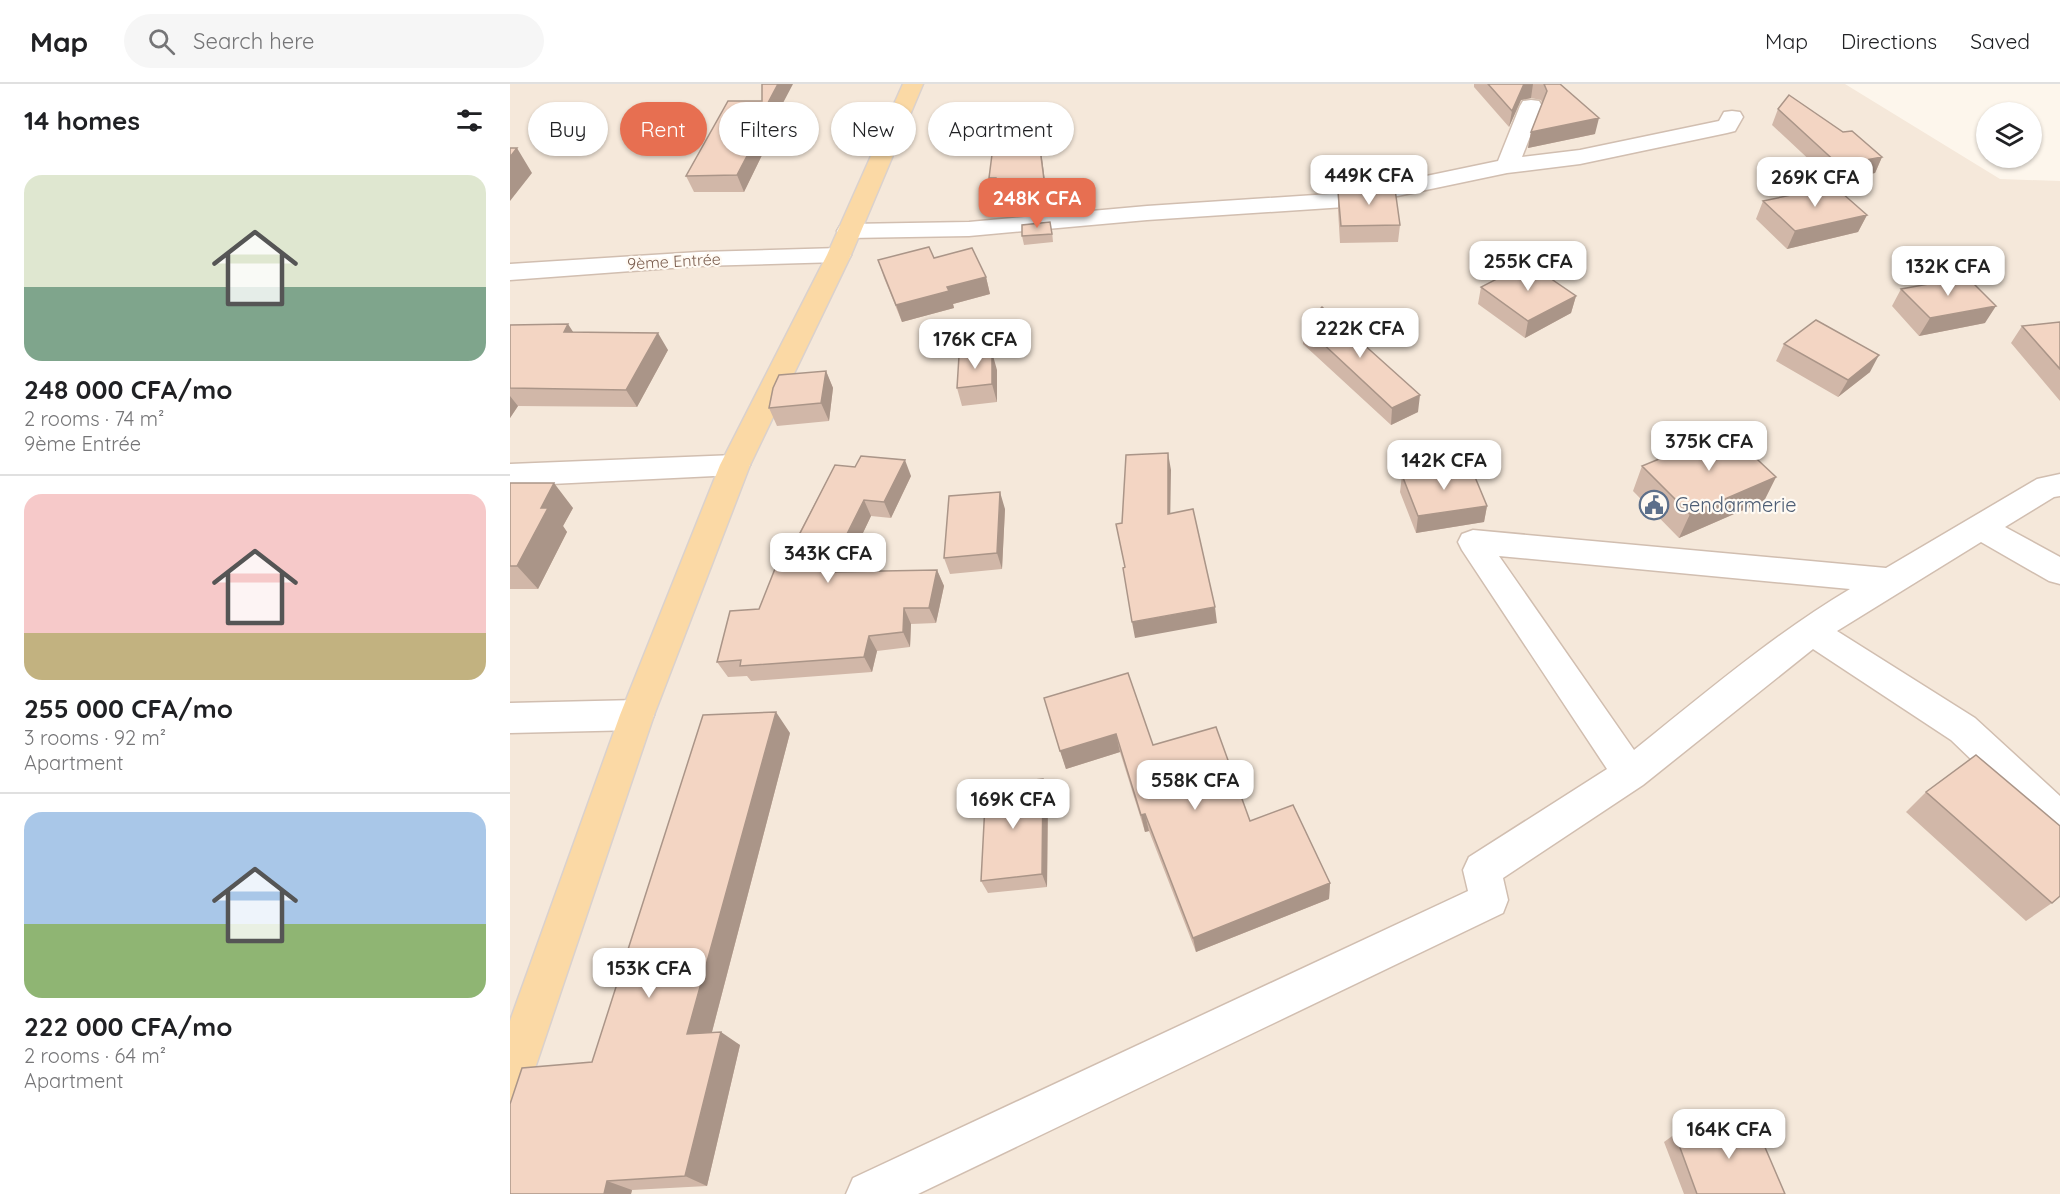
<!DOCTYPE html>
<meta charset="utf-8">
<style>
:root{--surface:#fff;--page:#f6f6f6;--text:#202124;--muted:#757577;--line:#e0e0e0;--accent:#e76f51}
body{margin:0;font-family:Quicksand,sans-serif;background:var(--page);color:var(--text);height:100vh;display:flex;flex-direction:column;font-size:22px;white-space:nowrap}
*{box-sizing:border-box;margin:0}
p{font-size:20px;color:var(--muted)}
.icon{flex:none;width:33px;height:33px;fill:none;stroke:currentColor;stroke-width:2;stroke-linecap:round;stroke-linejoin:round}
.map{position:relative;flex:1;overflow:hidden}
.sheet{display:flex;flex-direction:column;background:var(--surface);width:510px}
.sheet>*{flex:none}
.guide{position:absolute;left:18px;top:18px;width:570px;height:54px;display:flex;gap:12px}
.controls{position:absolute;left:1466px;top:18px;display:grid;gap:12px}
.controls a{display:grid;place-items:center;width:66px;height:66px;border-radius:50%;background:var(--surface);box-shadow:0 2px 4px #0004;font-size:30px}
.price{position:absolute;translate:-50% -51px;padding:0 14px;border-radius:12px;background:#fff;color:#222;font-size:20px;line-height:39px;filter:drop-shadow(0 2px 3px #0008)}
.price::after{content:'';position:absolute;left:50%;top:36px;width:18px;height:14px;margin-left:-9px;background:inherit;clip-path:polygon(0 0,100% 0,50% 100%)}
.price.selected{background:var(--accent);color:#fff}
ul{padding:0;list-style:none}
li{display:grid;align-content:center;gap:12px;height:318px;padding:0 24px}
li+li{border-top:2px solid var(--line)}
li span{display:grid;place-items:center;height:186px;border-radius:18px;color:#555}
li>.icon{margin-inline-start:auto}
span .icon{width:108px;height:108px;fill:#fffc;stroke-width:1}
li b{font-size:26px}
h2{display:flex;justify-content:space-between;align-items:center;height:72px;padding:0 24px;font-size:26px}
.tag{padding:0 21px;border-radius:27px;background:var(--surface);box-shadow:0 2px 4px #0004;font-size:21px;line-height:54px}
.tag.selected{background:var(--accent);color:#fff}
header{display:flex;align-items:center;gap:36px;box-sizing:border-box;height:84px;padding:0 30px;background:var(--surface);border-bottom:2px solid var(--line)}
header strong{font-size:28px}
nav{display:flex;gap:33px;margin-inline-start:auto;font-size:21px}
.search{width:420px;height:54px;background:var(--page);display:flex;align-items:center;gap:15px;box-sizing:border-box;padding:0 21px;border-radius:33px;color:var(--muted);font-size:22px}
main{display:flex;flex:1;min-height:0}
.map>svg:first-child{display:block}
.residential{fill:#f5e8da}
.lines{fill:none;stroke-linecap:round;stroke-linejoin:round}
.minor-casing{stroke:#d1beb0;stroke-width:3}
.major-casing{stroke:#dad1cd;stroke-width:3}
.minor{fill:#fff;fill-rule:evenodd}
.major{fill:#fbd9a5;fill-rule:evenodd}
.wall{fill:#d1b7a8}
.shaded-wall{fill:#aa9588}
.building{fill:#f3d5c3;stroke:#aa9588;stroke-width:1.5}
.labels{text-anchor:middle;stroke-width:4.5;stroke-linejoin:round;paint-order:stroke}
.far-street-label{font-size:16px;fill:#7a5c4d;stroke:#fffaf3}
.service-label{font-size:20px;fill:#4e5e75;stroke:#fffaf3;text-anchor:start}
</style>
<header>
<strong>Map</strong>
<div class="search"><svg class="icon" aria-label="search" viewBox="0 0 24 24"><circle cx="10" cy="10" r="6"/><path d="M15 15l6 6"/></svg>Search here</div>
<nav><a>Map</a><a>Directions</a><a>Saved</a></nav>
</header>
<main>
<section class="sheet">
<h2>14 homes<svg class="icon" aria-label="filters" viewBox="0 0 24 24"><path d="M4 7h16M4 17h16"/><circle cx="9" cy="7" r="2"/><circle cx="15" cy="17" r="2"/></svg></h2>
<ul>
<li><span style="background:linear-gradient(#dfe7d0 60%,#7fa58c 0)"><svg class="icon" aria-label="home" viewBox="0 0 24 24"><path d="M3 11l9-7 9 7M6 9v11h12V9"/></svg></span><div><b>248 000 CFA/mo</b><p>2 rooms · 74 m²</p><p>9ème Entrée</p></div></li>
<li><span style="background:linear-gradient(#f6c9c9 75%,#c2b280 0)"><svg class="icon" aria-label="home" viewBox="0 0 24 24"><path d="M3 11l9-7 9 7M6 9v11h12V9"/></svg></span><div><b>255 000 CFA/mo</b><p>3 rooms · 92 m²</p><p>Apartment</p></div></li>
<li><span style="background:linear-gradient(#a9c7e8 60%,#8fb573 0)"><svg class="icon" aria-label="home" viewBox="0 0 24 24"><path d="M3 11l9-7 9 7M6 9v11h12V9"/></svg></span><div><b>222 000 CFA/mo</b><p>2 rooms · 64 m²</p><p>Apartment</p></div></li>
</ul>
</section>
<div class="map">
<svg width="1550" height="1110" viewBox="0 0 1550 1110">
<rect width="100%" height="100%" fill="#fdf6ec"/>
<!-- residential -->
<path class="residential" d="M0,0H1335L1490,95L1550,97V1110H0Z"/>
<g class="lines">
<!-- minor casing -->
<g class="minor-casing">
<path id="minor" d="M1021,16L1029,17L1032,22L1012,73L1070,66L1209,37L1214,28L1222,27L1230,28L1233,33L1225,47L1217,49L1070,80L997,89L835,123L637,136L459,152L339,154L330,152L327,147L330,142L339,140L459,138L637,122L835,109L988,77L1010,22L1013,17Z
M329,164L338,166L341,171L338,176L329,178L189,182L0,196V180L189,168Z
M225,371L235,374L240,381L235,388L225,391L0,402V380Z
M1550,390V412L1544,413L1495,443L1550,473V500L1539,497L1471,458L1327,547L1465,634L1550,712V753L1537,748L1441,656L1303,565L1133,701L993,794L998,816L993,829L408,1110H336L343,1094L958,807L953,786L959,773L1097,685L952,466L948,458L952,450L963,446L1376,484L1527,395ZM989,472L1340,505C1263,551 1194,610 1124,666Z
M127,616L139,621L144,631L139,641L127,646L0,649V619Z"/>
</g>
<!-- major casing -->
<g class="major-casing">
<path id="major" d="M393,0H413L341,171L240,381L144,631L21,996L15,1011L0,1017V937L110,631L210,381L317,171Z"/>
</g>
<!-- minor -->
<use href="#minor" class="minor"/>
<!-- major -->
<use href="#major" class="major"/>
</g>
<!-- wall -->
<path class="wall" d="M964,0H1050L1085,50L1018,64L1021,48L1032,19L1031,16L1021,14L1011,16L999,43L964,3Z
M1268,25L1333,48L1372,73L1365,89L1322,97L1262,41Z
M253,57L256,63L234,108H184L176,92Z
M529,57L539,129L491,132L487,111H483L479,94L522,58Z
M828,108L890,141L888,158L830,159L828,126Z
M1253,117L1357,131L1348,148L1277,165L1246,135Z
M542,147L543,158L514,161L512,152Z
M424,174L476,193L480,210L443,220L444,224L392,238L374,194L368,176Z
M971,203L1066,212L1061,229L1015,254L968,220Z
M1391,205L1475,239L1409,252L1382,222Z
M1550,238V317L1501,259L1512,242Z
M0,241L63,248L158,266L127,323L8,322L0,334Z
M794,242L908,328L881,341L793,260Z
M1274,260L1360,288L1328,313L1266,277Z
M487,286V318L452,322L447,304Z
M316,287L323,304L319,337L267,342L259,324Z
M325,381L401,392L381,434L361,432L334,488L427,486L434,502L426,539L401,540L400,563L367,567L362,588L241,597L237,592L218,593L207,578L249,525Z
M1132,382L1266,393L1254,417L1169,454L1123,407Z
M892,391L977,422L974,438L906,449L890,408Z
M0,399L63,424L53,442L57,448L28,505H0Z
M495,425L492,485L440,490L434,474Z
M534,614L643,661L820,799L819,815L686,868L639,747L635,748L610,668L556,685Z
M280,649L202,948L230,961L197,1102L122,1106L121,1110H0L82,978Z
M533,695L538,709L537,803L478,809L471,797Z
M1416,708L1542,819L1516,837L1396,728Z
M1165,1050L1275,1110H1174L1154,1058Z"/>
<!-- shaded-wall -->
<path class="shaded-wall" d="M268,0H283L253,57L256,63L234,108L227,91L243,47Z
M1014,0H1023L1021,14L1011,16L999,43L1002,27Z
M1089,34L1085,50L1018,64L1021,48Z
M520,45L523,62L519,58Z
M529,57L532,74L539,129L536,111Z
M7,64L22,89L0,117V73Z
M1372,73L1365,89L1322,97L1329,81Z
M1357,131L1348,148L1277,165L1285,147Z
M476,193L480,210L443,220L444,224L392,238L386,221L437,203Z
M1066,212L1061,229L1015,254L1018,237Z
M1486,222L1475,239L1409,252L1420,234Z
M58,240L69,257L54,248Z
M148,249L158,266L127,323L116,306Z
M482,268L487,286V318L482,300Z
M1369,271L1360,288L1328,313L1338,296Z
M316,287L323,304L319,337L311,319Z
M910,311L908,328L881,341L882,324Z
M0,312L8,322L0,334Z
M658,369L661,386L660,447L658,430Z
M395,376L401,392L381,434L374,418Z
M1266,393L1254,417L1169,454L1180,430Z
M44,399L63,424L53,442L57,448L28,505L7,482L31,424Z
M490,408L495,425L492,485L487,469Z
M354,416L361,432L327,504L318,488Z
M977,422L974,438L906,449L908,432Z
M427,486L434,502L426,539L419,524Z
M705,523L707,539L625,554L622,538Z
M394,524L401,540L400,563L393,548Z
M359,552L367,567L362,588L354,573Z
M266,628L280,649L198,963L177,950Z
M606,650L610,668L556,685L550,667Z
M533,695L538,709L537,803L532,790Z
M635,730L639,747L635,748L631,731Z
M820,799L819,815L686,868L683,854Z
M211,948L230,961L197,1102L175,1092Z
M97,1097L122,1106L121,1110H94Z"/>
<!-- building -->
<path class="building" d="M252,0H268L243,47H250L227,91L176,92L218,17H252Z
M978,0H1014L1002,27Z
M1034,0H1050L1089,34L1021,48L1037,7Z
M1279,11L1333,48L1342,47L1372,73L1329,81L1268,25Z
M520,45L519,58L529,57L536,111L487,115L486,94H479L485,47Z
M0,64H7L0,73Z
M884,98L890,141L831,142L828,108Z
M1324,102L1357,131L1285,147L1253,117Z
M540,138L542,150L512,152V141Z
M419,163L424,174L462,164L476,193L437,203L439,207L386,221L368,176Z
M1018,179L1066,212L1018,237L971,203Z
M1457,193L1486,222L1420,234L1391,205Z
M812,223L910,311L882,324L794,242Z
M1306,236L1369,271L1338,296L1274,260Z
M1550,238V285L1512,242Z
M58,240L54,248L148,249L116,306L0,304V241Z
M482,268V300L447,304L449,272Z
M316,287L311,319L259,324L263,304L269,291Z
M1217,347L1266,393L1180,430L1132,382Z
M658,369V430L683,425L705,523L622,538L613,484L615,483L606,440L612,439L616,371Z
M351,372L395,376L374,418L354,416L318,488L427,486L419,524H394L393,548L359,552L354,573L230,582L231,576L207,578L220,527L249,525L276,457H286L325,381L345,383Z
M960,381L977,422L908,432L892,391Z
M0,399H44L31,424H38L7,482H0Z
M490,408L487,469L434,474L439,412Z
M618,589L643,661L706,643L740,737L783,721L820,799L683,854L635,730L631,731L606,650L550,667L534,614Z
M266,628L177,950L211,948L175,1092L97,1097L94,1110H0V1020L12,984L82,978L193,631Z
M1466,671L1550,742V812L1542,819L1416,708Z
M533,695L532,790L471,797L476,701Z
M1242,1033L1275,1110H1187L1165,1050Z"/>
<!-- icons -->
<defs>
<g id="civic-ring" transform="scale(1.5)"><circle r="9.5" fill="#fffaf3" stroke="#5c6f8a" stroke-width="1.5"/><path d="M-.6-6.5H3V-4.5H.6V-3L4-1V1h2V6H-6V1h2V-1L-.6-3ZM-1.2 2.5V6h2.4V2.5Z" fill="#5c6f8a"/></g>
</defs>
<g fill-rule="evenodd">
<use href="#civic-ring" x="1144" y="421"/>
</g>
<g class="labels">
<!-- far-street labels -->
<g class="far-street-label">
<text transform="translate(164 177) rotate(-3)" y="6">9ème Entrée</text>
</g>
<!-- service labels -->
<g class="service-label">
<text x="1165" y="428">Gendarmerie</text>
</g>
</g>
</svg>
<div class="controls">
<a><svg class="icon" aria-label="layers" viewBox="0 0 24 24"><path d="M12 4l9 5-9 5-9-5zM3 14l9 5 9-5"/></svg></a>
</div>
<b class="price" style="left:859px;top:122px">449K CFA</b>
<b class="price" style="left:1305px;top:124px">269K CFA</b>
<b class="price selected" style="left:527px;top:145px">248K CFA</b>
<b class="price" style="left:1018px;top:208px">255K CFA</b>
<b class="price" style="left:1438px;top:213px">132K CFA</b>
<b class="price" style="left:850px;top:275px">222K CFA</b>
<b class="price" style="left:465px;top:286px">176K CFA</b>
<b class="price" style="left:1199px;top:388px">375K CFA</b>
<b class="price" style="left:934px;top:407px">142K CFA</b>
<b class="price" style="left:318px;top:500px">343K CFA</b>
<b class="price" style="left:685px;top:727px">558K CFA</b>
<b class="price" style="left:503px;top:746px">169K CFA</b>
<b class="price" style="left:139px;top:915px">153K CFA</b>
<b class="price" style="left:1219px;top:1076px">164K CFA</b>
<div class="guide">
<a class="tag">Buy</a>
<a class="tag selected">Rent</a>
<a class="tag">Filters</a>
<a class="tag">New</a>
<a class="tag">Apartment</a>
</div>
</div>
</main>
